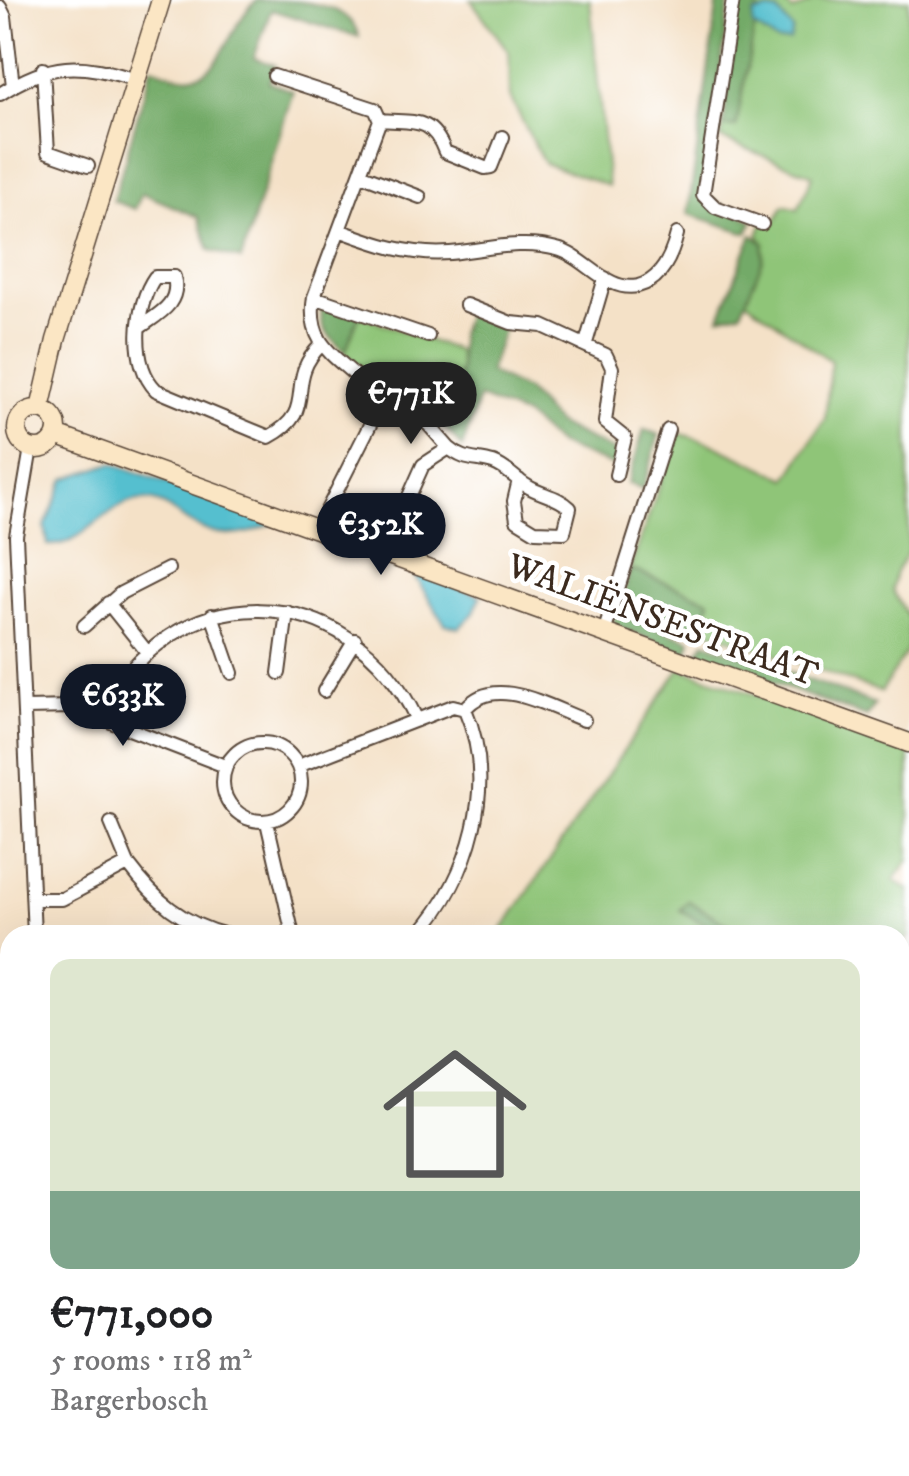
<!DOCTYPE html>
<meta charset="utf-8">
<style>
:root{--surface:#fff;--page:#f6f6f6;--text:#202124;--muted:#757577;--line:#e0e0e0;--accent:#111827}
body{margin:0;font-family:"IM FELL DW Pica",serif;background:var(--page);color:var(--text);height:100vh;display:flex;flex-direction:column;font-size:38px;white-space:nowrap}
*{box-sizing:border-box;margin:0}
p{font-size:32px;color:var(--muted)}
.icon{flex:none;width:55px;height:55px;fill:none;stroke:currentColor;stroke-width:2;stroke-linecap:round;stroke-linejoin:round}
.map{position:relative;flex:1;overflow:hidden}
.sheet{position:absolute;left:0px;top:925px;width:910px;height:552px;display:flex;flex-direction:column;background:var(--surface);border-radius:30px 30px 0 0;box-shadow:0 10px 40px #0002}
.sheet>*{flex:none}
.price{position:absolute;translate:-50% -85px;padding:0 22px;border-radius:35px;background:var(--accent);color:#fff;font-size:32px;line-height:65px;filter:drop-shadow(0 2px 5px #0008)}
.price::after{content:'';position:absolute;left:50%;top:60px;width:30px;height:22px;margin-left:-15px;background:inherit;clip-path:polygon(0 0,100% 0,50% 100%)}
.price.on{background:#222;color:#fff}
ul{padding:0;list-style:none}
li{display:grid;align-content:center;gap:20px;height:530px;padding:0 50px}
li+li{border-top:2px solid var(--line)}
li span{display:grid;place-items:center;height:310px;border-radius:20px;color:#555}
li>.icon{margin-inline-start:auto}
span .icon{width:180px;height:180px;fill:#fffc;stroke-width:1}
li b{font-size:42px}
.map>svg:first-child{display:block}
.green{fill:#8fc578;stroke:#65784b;stroke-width:2.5}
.forest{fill:#73aa68;stroke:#576a43;stroke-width:2.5}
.water{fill:#54bfcf;stroke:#487476;stroke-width:2.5}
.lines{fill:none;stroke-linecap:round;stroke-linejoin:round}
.street-casing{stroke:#574537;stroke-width:16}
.secondary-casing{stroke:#574537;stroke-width:21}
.street{stroke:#fff;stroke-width:12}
.secondary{stroke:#fbe6c4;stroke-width:18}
.labels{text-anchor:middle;stroke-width:9;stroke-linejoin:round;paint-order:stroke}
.street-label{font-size:35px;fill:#3b2a1e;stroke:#fff}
</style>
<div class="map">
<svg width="909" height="1476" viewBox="0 0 909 1476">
<rect width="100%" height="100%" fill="#fff"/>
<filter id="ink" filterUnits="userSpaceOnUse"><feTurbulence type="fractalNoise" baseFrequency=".01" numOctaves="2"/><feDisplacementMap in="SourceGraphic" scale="20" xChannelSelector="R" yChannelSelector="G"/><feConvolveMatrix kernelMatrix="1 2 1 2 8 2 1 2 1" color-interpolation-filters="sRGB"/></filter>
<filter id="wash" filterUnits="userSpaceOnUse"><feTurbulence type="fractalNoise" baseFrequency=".0048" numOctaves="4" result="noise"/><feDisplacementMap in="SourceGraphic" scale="40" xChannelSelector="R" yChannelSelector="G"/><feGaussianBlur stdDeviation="2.25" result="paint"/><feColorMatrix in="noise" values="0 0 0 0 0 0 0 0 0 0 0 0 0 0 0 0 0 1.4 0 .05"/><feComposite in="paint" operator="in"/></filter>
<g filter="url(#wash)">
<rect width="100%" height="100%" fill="#f4e1c7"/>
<!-- green -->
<path class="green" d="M471,0H590L608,186L544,163L510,97L509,52Z
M781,0L793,11L811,3L807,0H909V551L896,572L892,590L909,618V648L881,692L697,627L710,602L707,599L630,569L678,433L711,443L787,479L825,418L831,361L745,300L763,260L764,243L758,235L764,219L775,222L784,205L798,209L813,175L721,139L723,126L736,127L753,26L778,42L793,30L778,12L754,14L760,0Z
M359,315L458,351L460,370L442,423L422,408L384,393L345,352Z
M680,668L909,749V860L894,880L909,890V936L900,946V935H746L689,901L681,910L723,935H499Z
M909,1100V1284L900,1275V1109Z
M900,1305L909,1314V1413L900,1398Z
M36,1468H394L402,1476H21Z
M517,1468H652L654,1476H502Z"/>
<!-- forest -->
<path class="forest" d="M257,0C291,0 350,0 359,37L271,10L254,58L275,65L269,82L293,91L241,260L210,250L198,217L142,193L135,209L113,201L152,66C225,102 217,37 257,0Z
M718,0H730L703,195L753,221L747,233L688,214Z
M740,0H760L736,127L723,126Z
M752,235L764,243L763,260L741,312L720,317Z
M324,302L359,315L345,352C328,335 315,327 324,302Z
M467,310L505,325L489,372L526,390L557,424L618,453L613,466L559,445L525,416L479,398L462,448L442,423L460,370L459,335Z
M644,429L659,435L643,489L628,483Z
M630,569L707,599L710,602L697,627L622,601Z
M616,614L691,640L687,653L612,625Z
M705,642L875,704L867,717L696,656Z
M688,901L746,935H723L680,910Z"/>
<!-- water -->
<path class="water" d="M769,10L778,12L793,30L790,41L778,42L753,26L754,14Z
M112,463L276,522C237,542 211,539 175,513C166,507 158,500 147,500C109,497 84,548 48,545L45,526L65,479Z
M411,571L481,596L473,614L459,628L445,624Z"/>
</g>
<g filter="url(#ink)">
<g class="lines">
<!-- street casing -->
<g class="street-casing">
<path id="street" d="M733,0L703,195L715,207L762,224
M0,7L5,17L13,86
M43,69L48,152L88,166
M274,76L375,109L380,120L314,297C304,357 355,360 380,405L317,530
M0,94C51,61 79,62 136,80
M380,120C415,123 431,116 445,152L485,168L491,167L503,137
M360,174L420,197
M339,230C376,244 410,256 450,253C485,250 521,239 557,249C585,256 607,293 638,286C662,280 672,255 677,234
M314,297L428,336
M466,305L511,323L543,326L606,355L612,368L605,422L625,438L616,475
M139,328C158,314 181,304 174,277H155C135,305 130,364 156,390L269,437C321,409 282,383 321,345
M586,343L605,278
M380,405L427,423L449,448L423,465L406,503
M31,448L16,536L34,935
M449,448C464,461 475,458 493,463C506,467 515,479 527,486C541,495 558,496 570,508L564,532L535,531L517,520L514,501L519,480
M108,603L147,652
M212,615L232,673
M84,626L121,593L168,569
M604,633L668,430
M279,673L287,612
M324,691L355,640
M25,708L72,707L225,766
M465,709C494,673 549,707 584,720
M100,717C170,573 349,575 417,720
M223 782a39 39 0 1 1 78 0a39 39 0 1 1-78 0Z
M298,766L453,706L465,709C498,785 470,877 418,935
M267,822L293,935
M111,823L128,864
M33,899H62L128,864C155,900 182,924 227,935
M0,1163L10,1126
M0,1193L10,1196
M0,1309L10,1312
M400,1468L407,1476
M9,1476L26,1468"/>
</g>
<!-- secondary casing -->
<g class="secondary-casing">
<path id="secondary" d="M40,409L56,340L161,0
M17 429a20 20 0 1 1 40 0a20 20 0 1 1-40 0Z
M56,435L909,743"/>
</g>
<!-- street -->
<use href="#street" class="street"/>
<!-- secondary -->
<use href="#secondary" class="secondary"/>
</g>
</g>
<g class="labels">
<!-- street labels -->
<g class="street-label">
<text transform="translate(663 619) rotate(20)" y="12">WALIËNSESTRAAT</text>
</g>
</g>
</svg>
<b class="price on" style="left:411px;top:447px">€771K</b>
<b class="price" style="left:381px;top:578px">€352K</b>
<b class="price" style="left:123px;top:749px">€633K</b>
<section class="sheet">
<ul>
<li><span style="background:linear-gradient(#dfe7d0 75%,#7fa58c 0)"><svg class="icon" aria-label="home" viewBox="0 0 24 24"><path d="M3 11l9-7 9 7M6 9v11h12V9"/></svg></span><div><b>€771,000</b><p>5 rooms · 118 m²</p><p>Bargerbosch</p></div></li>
</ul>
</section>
</div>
